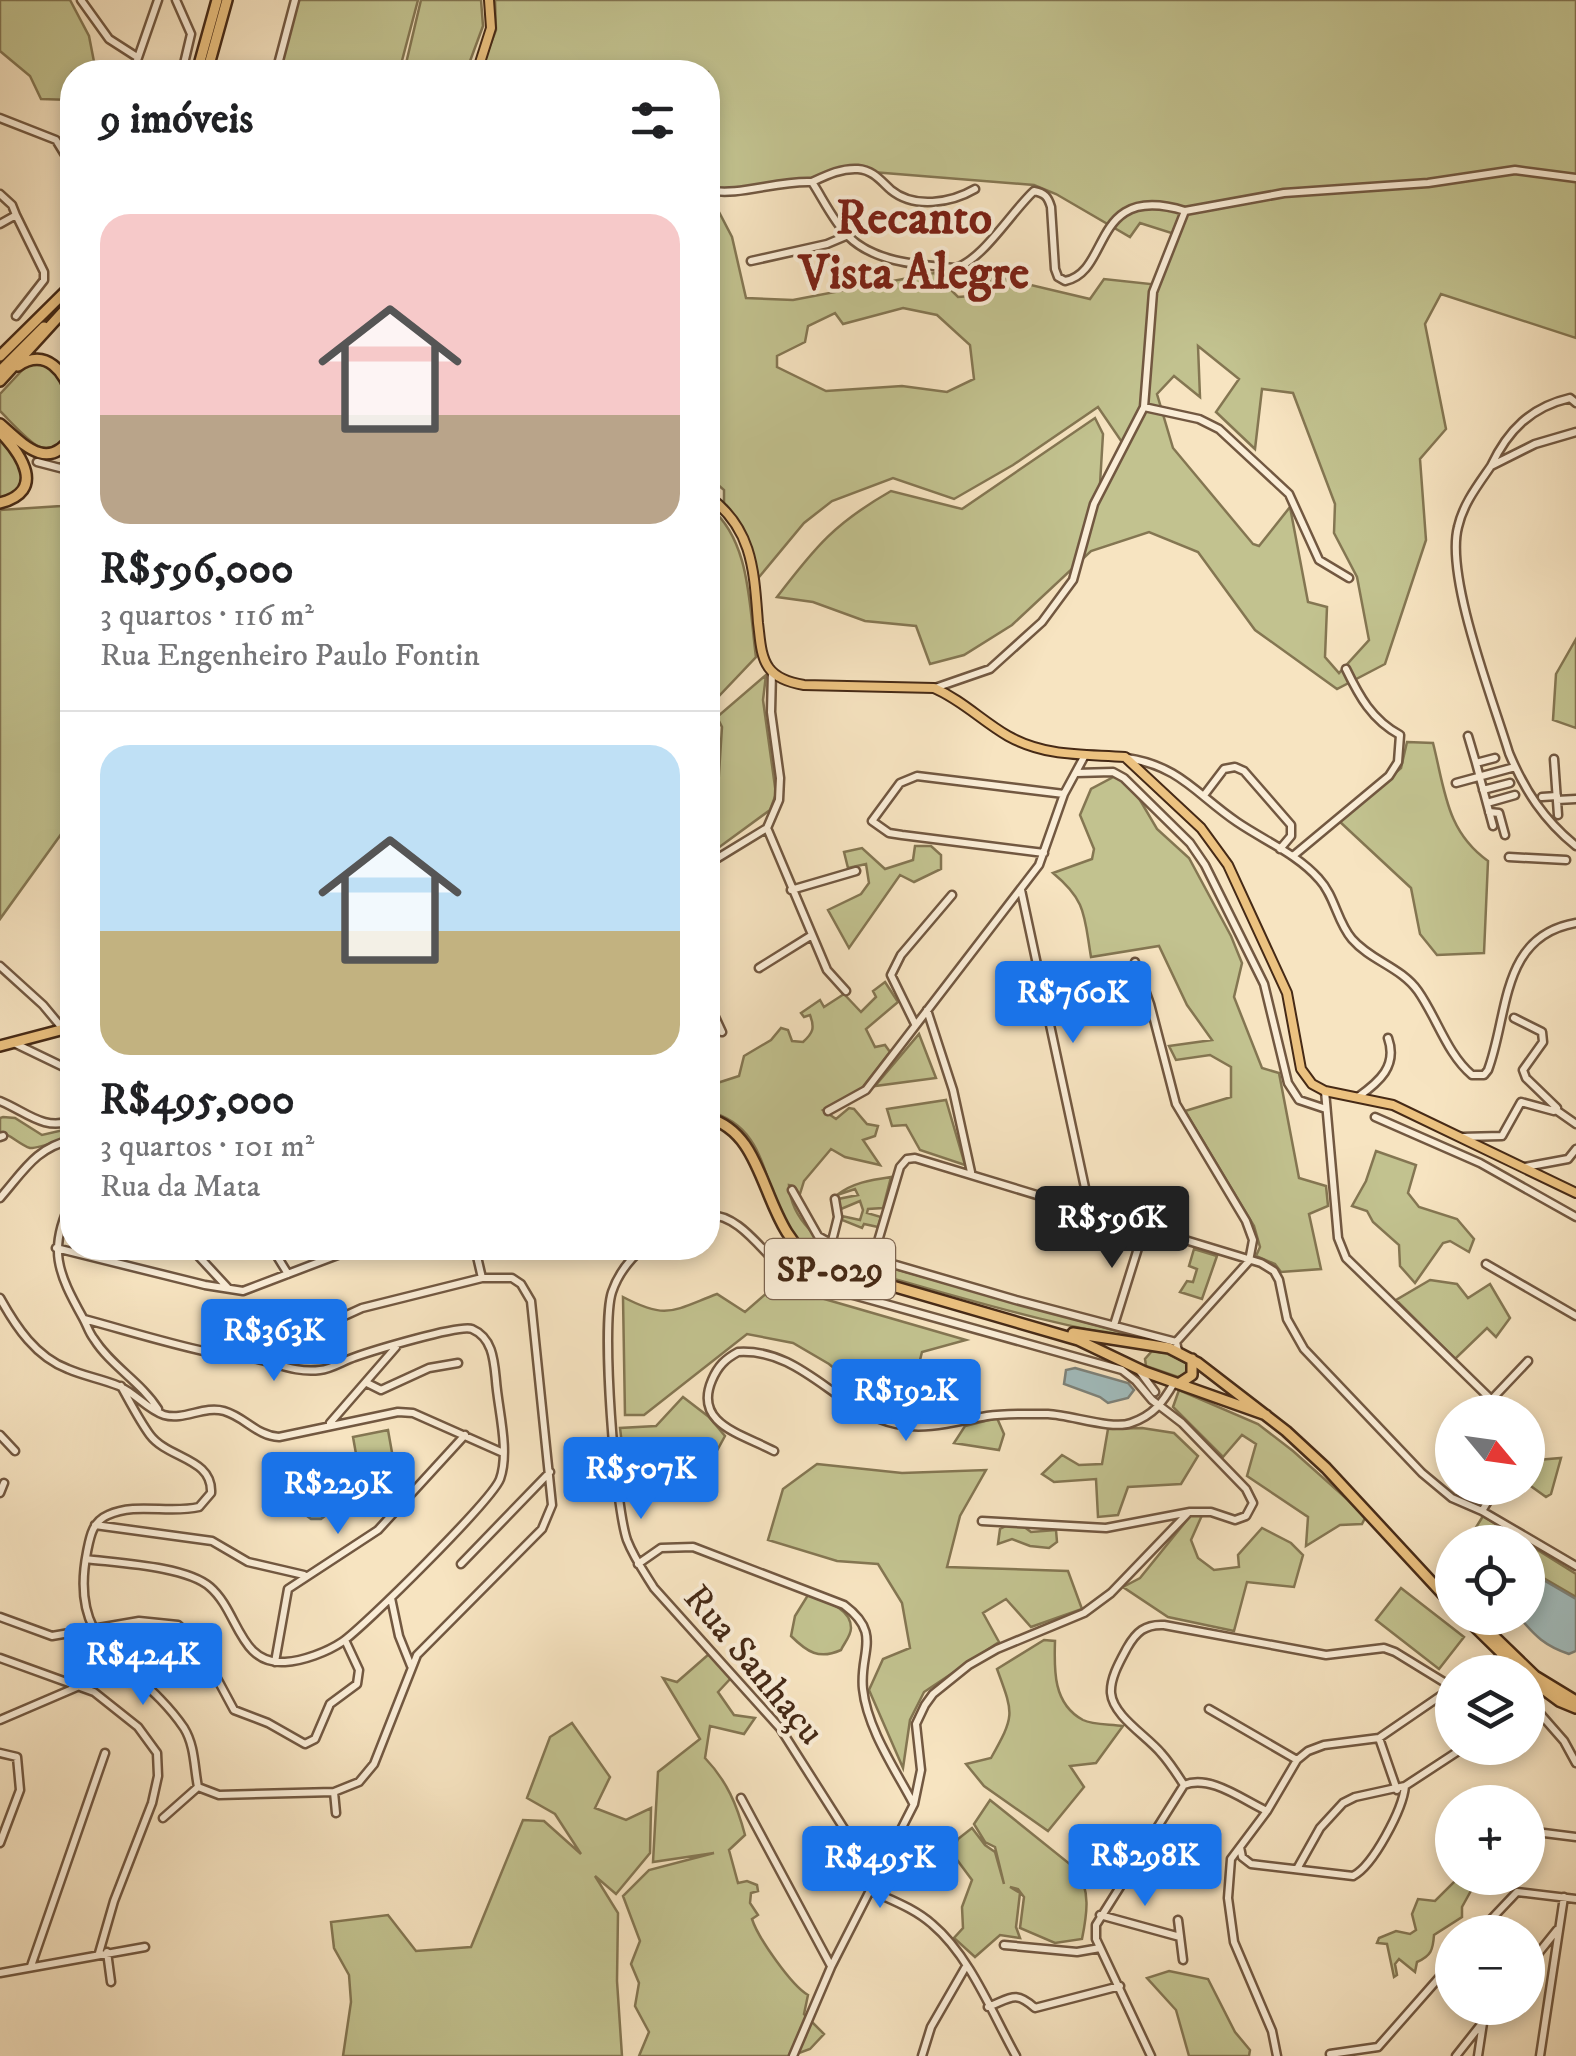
<!DOCTYPE html>
<html lang="pt">
<meta charset="utf-8">
<style>
:root{--surface:#fff;--page:#f6f6f6;--text:#202124;--muted:#757577;--line:#e0e0e0;--accent:#1a73e8}
body{margin:0;font-family:"IM FELL DW Pica",serif;background:var(--page);color:var(--text);height:100vh;display:flex;flex-direction:column;font-size:38px;white-space:nowrap}
*{box-sizing:border-box;margin:0}
p{font-size:32px;color:var(--muted)}
.icon{flex:none;width:55px;height:55px;fill:none;stroke:currentColor;stroke-width:2;stroke-linecap:round;stroke-linejoin:round}
.map{position:relative;flex:1;overflow:hidden}
.sheet{position:absolute;left:60px;top:60px;width:660px;height:1200px;display:flex;flex-direction:column;background:var(--surface);border-radius:40px;box-shadow:0 5px 15px #0003}
.sheet>*{flex:none}
.needle{width:65px;rotate:119deg}
.fabs{position:absolute;left:1435px;top:1395px;display:grid;gap:20px}
.fabs a{display:grid;place-items:center;width:110px;height:110px;border-radius:50%;background:var(--surface);box-shadow:0 5px 15px #0003;font-size:50px}
.price{position:absolute;translate:-50% -85px;padding:0 22px;border-radius:10px;background:var(--accent);color:#fff;font-size:32px;line-height:65px;filter:drop-shadow(0 2px 5px #0008)}
.price::after{content:'';position:absolute;left:50%;top:60px;width:30px;height:22px;margin-left:-15px;background:inherit;clip-path:polygon(0 0,100% 0,50% 100%)}
.price.on{background:#222;color:#fff}
ul{padding:0;list-style:none}
li{display:grid;align-content:center;gap:20px;height:530px;padding:0 40px}
li+li{border-top:2px solid var(--line)}
li span{display:grid;place-items:center;height:310px;border-radius:30px;color:#555}
li>.icon{margin-inline-start:auto}
span .icon{width:180px;height:180px;fill:#fffc;stroke-width:1}
li b{font-size:42px}
h2{display:flex;justify-content:space-between;align-items:center;height:120px;padding:0 40px;font-size:42px}
.map>svg:first-child{display:block}
.green{fill:#c2c28f;stroke:#847652;stroke-width:2.5;fill-rule:evenodd}
.water{fill:#a1bcbd;stroke:#7d827a;stroke-width:2.5}
.lines{fill:none;stroke-linecap:round;stroke-linejoin:round}
.minor-casing{stroke:#725841;stroke-width:11}
.major-casing{stroke:#462a16;stroke-width:12}
.highway-casing{stroke:#462a16;stroke-width:14}
.minor{stroke:#faedd7;stroke-width:6}
.major{stroke:#ecc280;stroke-width:8}
.highway{stroke:#ecc280;stroke-width:9}
.labels{text-anchor:middle;stroke-width:8;stroke-linejoin:round;paint-order:stroke}
.shield{fill:#faedd7;stroke:#7c6450;stroke-width:2.5}
.shield-label{font-size:35px;font-weight:bold;fill:#462a16}
.street-label{font-size:38px;fill:#462a16;stroke:#faedd7}
.district-label{font-size:48px;font-weight:bold;fill:#7a1f14;stroke:#faedd7}
</style>
<div class="map">
<svg width="1576" height="2056" viewBox="0 0 1576 2056">
<rect width="100%" height="100%" fill="#f7e4c1"/>
<filter id="stains"><feTurbulence type="fractalNoise" baseFrequency=".002" numOctaves="4"/><feColorMatrix values="0 0 0 0 .2 0 0 0 0 .09 0 0 0 0 .02 0 0 0 .5 -.17"/></filter>
<radialGradient id="worn" r=".72"><stop offset=".6" stop-color="#630" stop-opacity="0"/><stop offset="1" stop-color="#630" stop-opacity=".3"/></radialGradient>
<!-- green -->
<path class="green" d="M0,0H70L89,36L96,72H72V100L41,99L30,76L0,51Z
M298,0H418L399,72H279Z
M421,0H481L483,26L466,72H404Z
M495,0H1576V338L1441,294L1425,324L1446,429L1420,459L1426,540L1385,664L1337,689L1255,630L1198,552L1149,532L1091,551L1012,625L964,655L930,664L916,626L865,621L813,602L777,597C816,546 835,523 891,491L962,509L1095,418L1103,434L1099,501L1126,448L1098,407L1013,465L954,499L893,478L832,501L804,523L755,582L746,543L724,508V490L708,476V216L719,212L732,237L746,298L793,300L934,273L958,297L985,295L993,276L1090,299L1104,279L1159,285L1178,235L1140,223L1130,237L1056,194L1034,185L872,172C850,166 833,178 811,182C779,188 740,193 708,190V72H480L496,30ZM903,308L937,315L970,345L974,379L947,392L902,386L826,391L777,367V356L805,342L808,326L835,313L843,324ZM1198,346L1239,379L1216,412L1255,449L1262,389L1293,393L1335,504L1334,533L1357,577L1369,640L1339,673L1325,657L1327,607L1308,602L1290,507L1259,546L1253,544L1173,448L1157,394L1174,376L1200,397Z
M37,363L45,364L63,377C68,397 83,432 59,444C51,449 44,450 36,445C23,436 11,422 0,411V394L26,366Z
M0,438C7,445 18,454 23,462C32,479 16,497 0,498Z
M72,482V819L0,919V510L61,506Z
M708,506C751,539 749,607 756,657L718,697L708,661Z
M1576,639V728L1553,720L1556,674Z
M766,675L763,700L776,794L770,810L714,851L722,727L717,717Z
M708,688L717,735L708,854Z
M1407,742L1433,743C1445,790 1446,831 1488,861L1484,953L1437,955L1420,934L1411,888L1339,821L1401,768Z
M1119,774L1140,800L1157,829L1189,858L1231,936L1242,963L1234,997L1262,1068L1279,1073L1299,1178L1326,1186L1328,1206L1309,1214L1321,1269L1281,1272L1275,1264L1256,1256L1260,1247L1254,1226L1185,1111L1231,1097V1067L1210,1055L1176,1060L1169,1046L1212,1040L1187,1005L1159,946L1091,957C1084,916 1087,901 1053,873L1092,859L1094,849L1080,815L1091,789Z
M915,846H931L941,855V869L914,882L900,875L849,948L828,910L861,894L869,883L866,864L848,868L844,852L862,848L885,869L913,860Z
M885,982L898,1002L866,1029L875,1047L885,1045L890,1052L862,1088L823,1110L836,1119L849,1108L854,1109L867,1124L878,1126L875,1136L863,1140L880,1165L845,1157L831,1149L804,1181L799,1197L794,1186L789,1185C791,1220 821,1245 852,1257L1153,1341C1046,1326 943,1291 839,1264C826,1260 813,1255 803,1246C757,1204 779,1130 708,1111V1086L739,1076L744,1056L771,1040L781,1028L788,1030L792,1041L803,1042C813,1033 815,1028 810,1015L804,1017L801,1013L820,1000L824,1007L844,994L861,1012L876,997L873,991Z
M919,1034L936,1078L875,1086Z
M946,1100L965,1165L920,1150L906,1125L892,1126L887,1109Z
M3,1117L15,1118L42,1135L72,1128V1137C63,1139 37,1149 30,1148C20,1145 10,1134 0,1132V1118Z
M1376,1151L1416,1165L1408,1193L1419,1207L1457,1219L1474,1239L1469,1252L1450,1241L1443,1243L1415,1283L1400,1266L1399,1245L1373,1222L1367,1211L1352,1206L1366,1181Z
M891,1177L883,1208L868,1209L867,1213L881,1217L878,1227L864,1224L862,1228L842,1220V1216L860,1220L863,1210L860,1201L841,1209L838,1199L858,1195L855,1189L837,1195C852,1183 870,1180 891,1177Z
M1194,1249L1217,1256L1202,1299L1180,1292L1187,1281L1193,1282L1197,1269L1189,1266Z
M1430,1280L1457,1284L1468,1298L1490,1284L1510,1318L1496,1337L1487,1328L1455,1359L1396,1300Z
M776,1285L966,1340L922,1352L915,1380L939,1413L935,1418L889,1413L829,1364L793,1343L747,1334L644,1415H625L623,1297C667,1320 672,1311 717,1294L745,1312Z
M1152,1351L1167,1353L1186,1363L1189,1373L1178,1377L1146,1366L1145,1359Z
M1179,1390L1258,1424L1293,1451L1366,1516L1362,1524L1340,1525L1306,1546L1308,1517L1247,1476L1256,1444L1242,1435L1223,1457L1173,1407Z
M683,1397L709,1417L725,1436L701,1480C683,1501 653,1496 628,1494L620,1428L656,1426Z
M997,1418L1004,1434L999,1450L954,1443L965,1426Z
M1142,1428L1174,1433L1198,1456L1181,1484L1128,1487L1118,1515L1098,1517L1096,1479L1054,1482L1042,1474L1062,1455L1079,1465L1102,1464L1108,1429Z
M388,1430L393,1458L358,1465L353,1437Z
M1528,1455L1537,1460L1561,1458L1551,1494L1546,1497L1528,1484Z
M817,1464L902,1473L986,1470L960,1516L947,1567L1068,1571L1082,1609L1031,1627L1006,1599L983,1613L999,1642L924,1692L910,1720L903,1768L869,1690L883,1659L910,1648L902,1603L878,1564L837,1561L768,1540L783,1489Z
M1203,1513L1191,1540L1198,1558L1214,1570L1239,1567L1238,1555L1262,1528L1291,1543L1303,1555L1294,1587L1247,1582L1234,1631L1168,1617L1123,1587L1140,1578L1191,1515Z
M1483,1516L1525,1542H1467Z
M1008,1525L1023,1526L1031,1532L1056,1530L1057,1542L1049,1548L1030,1546L1012,1539L998,1544L1000,1529Z
M1528,1544L1576,1574V1597L1528,1569Z
M1401,1588L1464,1637L1439,1669L1376,1620Z
M808,1595C823,1601 851,1607 851,1628C851,1636 844,1643 841,1650C819,1660 807,1652 791,1636L795,1616Z
M1044,1640L1055,1641C1054,1670 1053,1704 1083,1720C1093,1725 1111,1724 1123,1726L1096,1763L1070,1766L1084,1787L1048,1831L984,1786L966,1764L991,1758C1015,1715 1014,1715 997,1669Z
M709,1654L731,1678L718,1692L734,1715L755,1718L744,1734L710,1726L705,1758C727,1781 737,1805 745,1835L729,1850L738,1883L747,1881L757,1885L758,1891L751,1893L750,1903L758,1915L752,1919C758,1938 792,1986 808,1995L804,2014L824,2034L810,2049L791,2056H639L649,2032L635,2006L639,1983L631,1964L640,1941L623,1896L649,1870L714,1853L653,1862L658,1772L700,1739L663,1678L677,1682Z
M572,1723L610,1777L595,1808L626,1820L651,1808L650,1853L616,1894L595,1876L618,1913L617,1981L622,2056H343L351,2002L349,1975L334,1948L331,1922L388,1915L416,1951L471,1947L523,1820L544,1821L581,1854L555,1814L527,1798L550,1737Z
M990,1800L1076,1869C1091,1890 1087,1914 1082,1939L1055,1943L1020,1928L1024,1897L1018,1889L1010,1887L1020,1893L1016,1927L1020,1938L1000,1935L975,1957L954,1938L963,1928L962,1907L972,1880L952,1853L958,1839L972,1828L985,1845L995,1852L1004,1884L995,1847L985,1842L974,1824Z
M1458,1878H1478L1462,1907V1917L1434,1935C1433,1950 1431,1956 1417,1962L1415,1972L1399,1959L1395,1964L1397,1975L1394,1977L1387,1944L1377,1943L1379,1938L1396,1931L1410,1934L1416,1930L1412,1914L1418,1899L1435,1901Z
M1169,1971L1208,1979L1235,2032L1250,2050L1249,2056H1189L1176,2010L1147,1978Z"/>
<!-- water -->
<path class="water" d="M1075,1368L1128,1383L1134,1390L1128,1398L1108,1403L1100,1397L1064,1384L1066,1370Z
M342,1479L354,1486L355,1493L321,1519H311L303,1513L295,1497L329,1488Z
M1528,1571L1576,1599V1651L1569,1654C1545,1646 1535,1636 1520,1618H1528Z"/>
<g class="lines">
<!-- minor casing -->
<g class="minor-casing">
<path id="minor" d="M81,0L109,39L137,57
M176,0L191,34L182,72
M133,72L158,0
M276,72L295,0
M0,118L56,140L72,166
M812,182C823,199 834,222 848,236C875,263 920,265 955,268C982,261 1012,211 1034,191C1045,193 1048,197 1051,207L1055,269L1058,277L1065,281C1112,272 1090,182 1185,211
M812,182C827,175 841,168 858,169C873,170 881,181 891,190C914,209 951,203 975,189
M708,190C738,197 778,180 812,182
M0,194L12,205L16,215L0,224
M751,261L827,244L846,236
M16,316L44,280V272L16,215
M1576,403L1570,398C1531,407 1508,430 1491,466L1535,444L1576,432
M1144,407L1199,419L1219,429L1289,494L1319,560L1349,578
M37,462L60,468L72,464
M1491,466C1478,485 1463,504 1458,527C1445,577 1493,700 1509,753C1525,791 1544,820 1576,846
M935,688L990,669L1042,622L1073,580L1094,504L1144,407L1153,292L1185,211L1284,193L1428,183L1515,170L1576,178
M1468,736L1476,763
M1127,758C1180,766 1197,795 1237,822C1265,841 1297,854 1319,879C1335,896 1337,922 1352,939C1371,961 1401,967 1418,991C1437,1018 1447,1054 1472,1075H1484L1488,1070C1509,1014 1500,936 1576,923
M1554,759L1558,815
M1076,773L1113,772L1124,778L1190,843L1205,865L1264,984L1288,1083L1299,1100L1326,1109
M1456,783L1515,767
M1483,790L1510,783
M1205,794L1224,769L1235,767L1244,771L1291,825V836L1280,849
M1542,797L1557,796
M1557,800L1576,799
M1487,803L1515,795
M1489,812L1499,813L1505,835
M1493,826L1476,763L1495,758
M767,828L827,970L846,991
M1044,853L902,835L889,833L872,821L900,783L917,776L1064,794
M1293,856L1389,776L1398,762L1400,735C1372,720 1359,696 1346,669
M1509,857L1566,860
M708,864L767,828L779,800L780,778L771,712L772,672
M791,890L856,871
M1021,890L1090,1211
M1135,962L1150,1004L1176,1104L1246,1221L1253,1240L1249,1261L1176,1342L1178,1351
M0,966L43,1005L63,1029
M759,968L812,935
M708,1002L722,1032
M927,1010L953,1090L971,1172
M915,1024L891,975L901,955L952,895
M16,1044L72,1071
M1325,1091L1338,1238L1346,1258L1504,1412
M1358,1097C1379,1082 1398,1066 1388,1038
M0,1101C25,1111 45,1132 72,1120
M1556,1110L1576,1124
M828,1111L866,1090L1039,865L1064,794L1084,757
M1375,1117L1480,1163L1576,1217
M0,1137L3,1136
M1461,1137L1502,1136L1521,1102L1554,1111L1557,1108L1526,1078L1523,1070L1543,1042L1542,1032L1514,1018
M1525,1167L1568,1159L1576,1149
M792,1190L818,1236L841,1249L1016,1300L1176,1342
M0,1198C23,1172 36,1147 72,1140
M72,1200C47,1249 58,1273 83,1318C87,1325 89,1333 94,1339C111,1366 141,1382 158,1409
M708,1215C744,1214 767,1262 796,1279L1122,1370L1136,1381L1152,1400L1182,1423L1246,1489L1253,1503L1246,1516L1235,1520L1211,1512H1190L1106,1528L982,1521
M831,1245L838,1217L835,1199
M56,1248L205,1285L243,1291L356,1248
M191,1248L228,1288
M272,1248L288,1274
M475,1248L482,1278
M643,1248C629,1260 618,1274 612,1292C601,1325 615,1505 627,1540C634,1558 644,1572 654,1588L780,1728L876,1879
M873,1258L900,1167L907,1159L915,1158L1261,1263L1274,1271L1279,1280L1287,1319L1304,1349L1422,1473L1452,1498L1482,1511L1576,1566
M1486,1264L1576,1316
M0,1298C16,1327 36,1357 68,1369C84,1376 102,1379 119,1386C135,1393 148,1410 164,1415C184,1421 204,1405 224,1411C245,1417 257,1436 279,1437L398,1412L413,1413L501,1452
M84,1319C125,1330 166,1343 208,1352C223,1355 239,1354 253,1358C277,1363 295,1373 320,1370C332,1369 343,1361 355,1357C372,1351 460,1324 472,1329C493,1338 494,1361 496,1381C498,1409 510,1451 500,1479C492,1500 364,1627 342,1642C327,1652 303,1661 285,1662C239,1665 239,1612 210,1587C186,1566 117,1563 86,1559
M1114,1325L1144,1229
M1138,1369L1155,1392
M367,1383L381,1390L429,1368L458,1363
M121,1386C130,1402 139,1420 150,1435C168,1459 213,1458 211,1493L199,1507C169,1514 136,1502 108,1515C92,1522 90,1537 87,1552C67,1653 138,1660 184,1728C195,1746 194,1767 198,1787
M1492,1399L1528,1361
M330,1423L396,1347
M0,1435L15,1451
M774,1451C742,1434 693,1424 712,1380C718,1366 725,1359 738,1352C802,1348 837,1411 896,1424C926,1431 957,1421 987,1416C1007,1413 1028,1414 1048,1414C1071,1415 1112,1430 1131,1423C1154,1415 1163,1402 1174,1383
M0,1493L4,1483
M1482,1511L1496,1488
M95,1525L212,1541L248,1562L304,1575
M461,1564L550,1472
M638,1564L661,1548L693,1547L844,1605C883,1634 859,1652 863,1689C867,1728 895,1769 913,1803
M391,1598L399,1636L411,1666
M0,1617L52,1636L139,1621L178,1625L199,1645L234,1710L268,1723L305,1744L315,1739L330,1704L357,1684L359,1670L345,1640
M0,1658L94,1692L138,1727L157,1753L158,1776L152,1803L114,1901L99,1953
M1495,1661L1505,1672
M275,1662L288,1589L378,1530L465,1435
M1476,1672L1504,1655
M1528,1700L1564,1741L1576,1763
M1209,1709L1297,1760
M0,1720L77,1687
M1379,1738L1397,1790
M0,1753L17,1757L20,1790L0,1843
M1184,1785C1177,1774 1170,1763 1161,1753C1147,1736 1113,1716 1111,1693C1110,1678 1120,1661 1127,1648C1136,1632 1145,1624 1164,1625L1326,1655L1384,1648L1395,1652L1452,1687
M1184,1785C1210,1774 1243,1800 1267,1811
M198,1787L219,1795L334,1792L359,1782L374,1764L417,1655L542,1529L552,1505L531,1301L521,1284L512,1278H482L362,1308L254,1357
M334,1792L336,1813
M741,1798L831,1966
M163,1818L198,1787
M1528,1831L1576,1837
M1240,1847L1242,1857L1251,1864L1353,1876C1373,1866 1403,1809 1405,1786
M1297,1869L1320,1828L1343,1803L1355,1797L1405,1786L1463,1748
M870,1890C891,1900 914,1908 932,1924C970,1956 992,2013 1016,2056
M1100,1915L1180,1937
M1178,1920L1183,1960
M1479,1932L1517,1892L1576,1899
M1004,1945L1077,1952L1100,1948
M107,1952L111,1982
M31,1966L105,1753
M1528,1966L1557,1930
M0,1973L145,1947
M988,2007C1011,1998 1015,1990 1035,2008L1120,1986
M1330,2054L1378,2047L1452,1963
M793,2056L831,1967L914,1804L921,1770L916,1724L925,1705L933,1694L969,1665L997,1649L1084,1613L1111,1593L1188,1513
M922,2056L931,2027L965,1968
M1151,2056L1096,1939V1925L1184,1785
M1277,2056L1272,2031L1234,1942L1228,1898L1231,1859L1267,1811L1297,1760L1308,1751L1324,1745L1379,1738L1452,1688
M1456,2056L1494,2008
M1478,2056L1483,2023
M1540,2056L1564,1897"/>
</g>
<!-- major casing -->
<g class="major-casing">
<path id="major" d="M477,72L491,28L489,0
M708,496C753,528 754,571 758,623C760,637 760,656 769,668C777,679 792,683 804,685L934,688C962,700 982,721 1008,736C1046,757 1084,754 1125,757L1201,828L1228,865L1287,993L1301,1069L1312,1084L1325,1091L1393,1105L1576,1193"/>
</g>
<!-- highway casing -->
<g class="highway-casing">
<path id="highway" d="M197,72L217,0
M207,72L227,0
M0,356L72,285
M18,366C46,347 66,372 72,399
M0,371L44,327
M0,381L72,302
M0,424C23,444 48,473 72,436
M0,432C21,454 47,491 0,503
M0,1046L72,1027
M708,1118C772,1135 759,1232 820,1265L1078,1340L1145,1372L1266,1415
M1073,1333L1169,1348L1198,1363L1286,1431L1326,1468L1452,1604
M1180,1383L1192,1375V1359
M1466,1618L1521,1672
M1475,1618L1535,1676L1576,1701
M1528,1678L1559,1701L1576,1708"/>
</g>
<!-- minor -->
<use href="#minor" class="minor"/>
<!-- major -->
<use href="#major" class="major"/>
<!-- highway -->
<use href="#highway" class="highway"/>
</g>
<g class="labels">
<!-- shield labels -->
<rect class="shield" x="765" y="1239" width="130" height="60" rx="8"/>
<g class="shield-label">
<text x="830" y="1281">SP-029</text>
</g>
<!-- street labels -->
<g class="street-label">
<text transform="translate(755 1664) rotate(50)" y="13">Rua Sanhaçu</text>
</g>
<!-- district labels -->
<g class="district-label">
<text x="914" y="233">Recanto<tspan x="914" dy="55">Vista Alegre</tspan></text>
</g>
</g>
<rect width="100%" height="100%" filter="url(#stains)"/>
<rect width="100%" height="100%" fill="url(#worn)"/>
</svg>
<div class="fabs">
<a><svg class="needle" viewBox="-14 -14 28 28"><path d="M0-13l5 13h-10z" fill="#e53935"/><path d="M0 13l5-13h-10z" fill="#757577"/></svg></a>
<a><svg class="icon" aria-label="locate" viewBox="0 0 24 24"><circle cx="12" cy="12" r="6"/><path d="M12 2v4M12 18v4M2 12h4M18 12h4"/></svg></a>
<a><svg class="icon" aria-label="layers" viewBox="0 0 24 24"><path d="M12 4l9 5-9 5-9-5zM3 14l9 5 9-5"/></svg></a>
<a>+</a>
<a>−</a>
</div>
<b class="price" style="left:1073px;top:1046px">R$760K</b>
<b class="price on" style="left:1112px;top:1271px">R$596K</b>
<b class="price" style="left:274px;top:1384px">R$363K</b>
<b class="price" style="left:906px;top:1444px">R$192K</b>
<b class="price" style="left:641px;top:1522px">R$507K</b>
<b class="price" style="left:338px;top:1537px">R$229K</b>
<b class="price" style="left:143px;top:1708px">R$424K</b>
<b class="price" style="left:1145px;top:1909px">R$298K</b>
<b class="price" style="left:880px;top:1911px">R$495K</b>
<section class="sheet">
<h2>9 imóveis<svg class="icon" aria-label="filters" viewBox="0 0 24 24"><path d="M4 7h16M4 17h16"/><circle cx="9" cy="7" r="2"/><circle cx="15" cy="17" r="2"/></svg></h2>
<ul>
<li><span style="background:linear-gradient(#f6c9c9 65%,#b9a48a 0)"><svg class="icon" aria-label="home" viewBox="0 0 24 24"><path d="M3 11l9-7 9 7M6 9v11h12V9"/></svg></span><div><b>R$596,000</b><p>3 quartos · 116 m²</p><p>Rua Engenheiro Paulo Fontin</p></div></li>
<li><span style="background:linear-gradient(#bfe0f5 60%,#c2b280 0)"><svg class="icon" aria-label="home" viewBox="0 0 24 24"><path d="M3 11l9-7 9 7M6 9v11h12V9"/></svg></span><div><b>R$495,000</b><p>3 quartos · 101 m²</p><p>Rua da Mata</p></div></li>
</ul>
</section>
</div>
